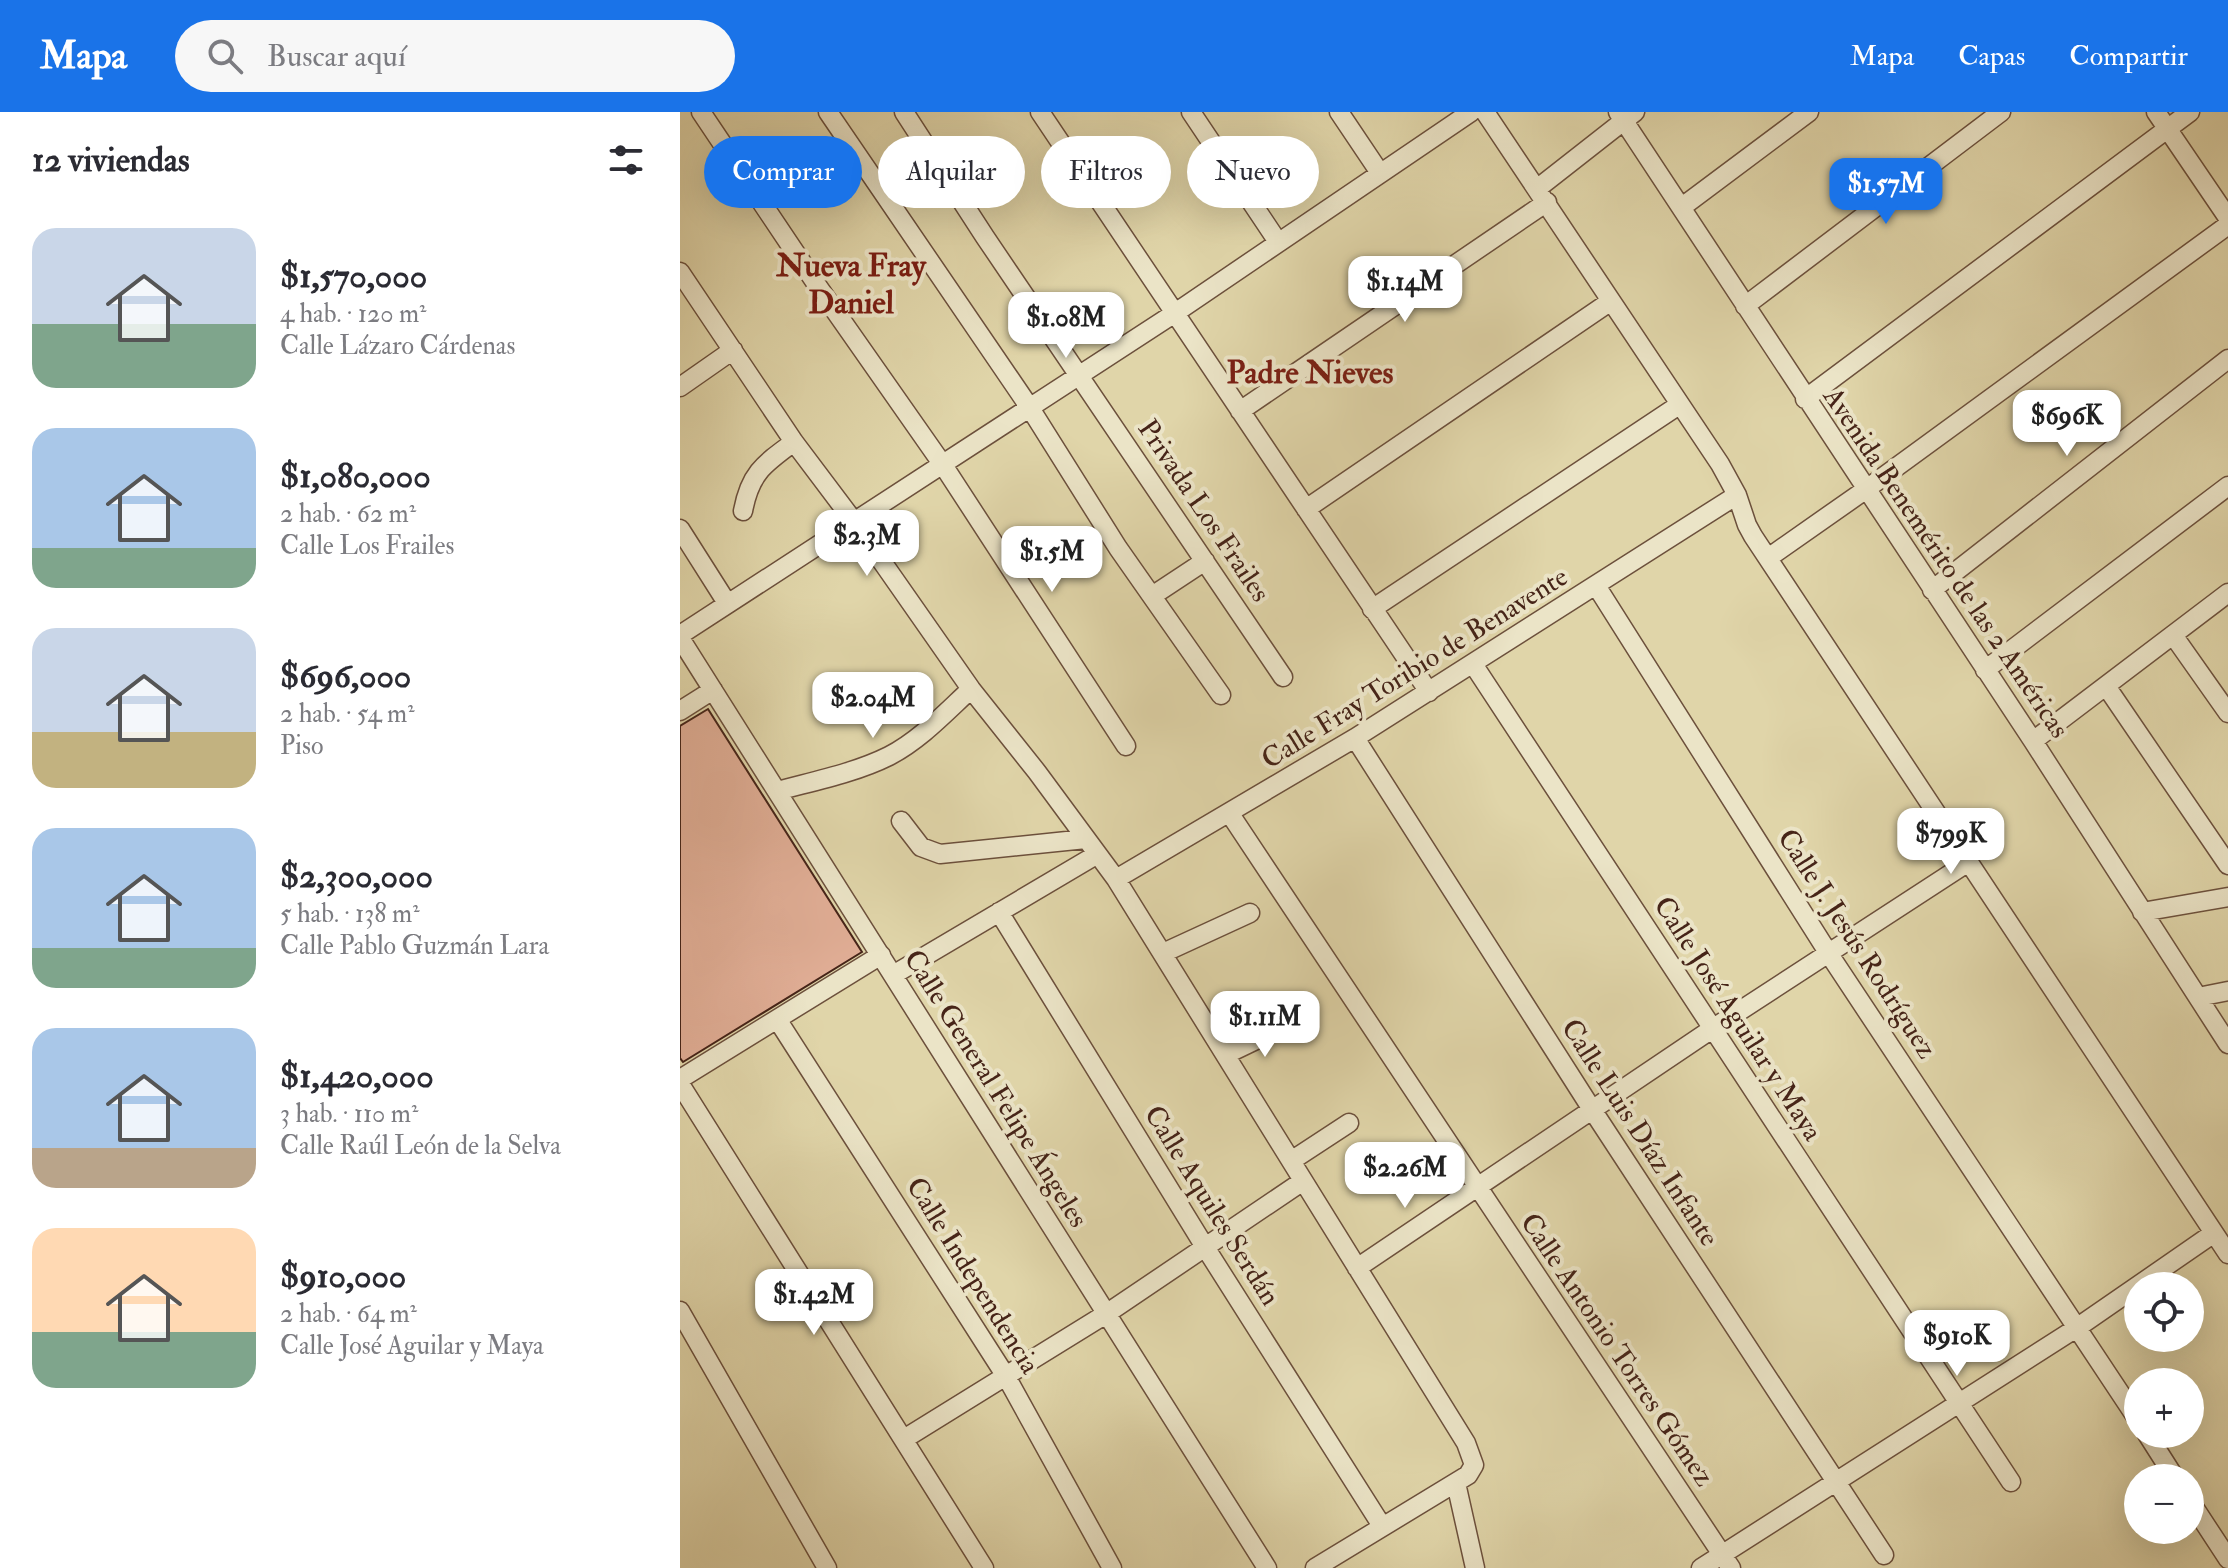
<!DOCTYPE html>
<html lang="es">
<meta charset="utf-8">
<style>
:root{--surface:#fff;--page:#f7f7f7;--text:#2b2b33;--muted:#7c7c81;--accent:#1a73e8}
body{margin:0;font-family:"IM FELL Double Pica",serif;background:var(--page);color:var(--text);height:100vh;display:flex;flex-direction:column;font-size:30px;white-space:nowrap}
*{box-sizing:border-box;margin:0}
p{font-size:26px;color:var(--muted)}
.icon{flex:none;width:44px;height:44px;fill:none;stroke:currentColor;stroke-width:2;stroke-linecap:round;stroke-linejoin:round}
.map{position:relative;flex:1;overflow:hidden}
.side{display:flex;flex-direction:column;background:var(--surface);width:680px}
.side>*{flex:none}
.banner{position:absolute;left:24px;top:24px;width:760px;height:72px;display:flex;gap:16px}
.fabs{position:absolute;left:1444px;top:1160px;display:grid;gap:16px}
.fabs a{display:grid;place-items:center;width:80px;height:80px;border-radius:50%;background:var(--surface);box-shadow:0 8px 32px #0002;font-size:40px}
.price{position:absolute;translate:-50% -68px;padding:0 18px;border-radius:16px;background:#fff;color:#222;font-size:26px;line-height:52px;filter:drop-shadow(0 2px 4px #0008)}
.price::after{content:'';position:absolute;left:50%;top:48px;width:24px;height:18px;margin-left:-12px;background:inherit;clip-path:polygon(0 0,100% 0,50% 100%)}
.price.active{background:var(--accent);color:#fff}
ul{padding:0;list-style:none}
li{display:flex;align-items:center;gap:24px;height:200px;padding:0 32px}
li span{display:grid;place-items:center;flex:none;width:224px;height:160px;border-radius:24px;color:#555}
li>.icon{margin-inline-start:auto}
span .icon{width:96px;height:96px;fill:#fffc;stroke-width:1}
li b{font-size:34px}
h2{display:flex;justify-content:space-between;align-items:center;height:96px;padding:0 32px;font-size:34px}
.tag{padding:0 28px;border-radius:36px;background:var(--surface);box-shadow:0 8px 32px #0002;font-size:28px;line-height:72px}
.tag.active{background:var(--accent);color:#fff}
header{display:flex;align-items:center;gap:48px;box-sizing:border-box;height:112px;padding:0 40px;background:var(--accent);color:#fff}
header strong{font-size:38px}
nav{display:flex;gap:44px;margin-inline-start:auto;font-size:28px}
.search{width:560px;height:72px;background:var(--page);display:flex;align-items:center;gap:20px;box-sizing:border-box;padding:0 28px;border-radius:44px;color:var(--muted);font-size:30px}
main{display:flex;flex:1;min-height:0}
.map>svg:first-child{display:block}
.building{fill:#e0ad95;stroke:#462418;stroke-width:2}
.lines{fill:none;stroke-linecap:round;stroke-linejoin:round}
.minor-casing{stroke:#6c503c;stroke-width:21}
.minor{stroke:#ebe4c7;stroke-width:18}
.labels{text-anchor:middle;stroke-width:8;stroke-linejoin:round;paint-order:stroke}
.street-label{font-size:28px;fill:#462418;stroke:#ebe4c7}
.quarter-label{font-size:32px;font-weight:bold;fill:#7a1f14;stroke:#ebe4c7}
</style>
<header>
<strong>Mapa</strong>
<div class="search"><svg class="icon" aria-label="search" viewBox="0 0 24 24"><circle cx="10" cy="10" r="6"/><path d="M15 15l6 6"/></svg>Buscar aquí</div>
<nav><a>Mapa</a><a>Capas</a><a>Compartir</a></nav>
</header>
<main>
<section class="side">
<h2>12 viviendas<svg class="icon" aria-label="filters" viewBox="0 0 24 24"><path d="M4 7h16M4 17h16"/><circle cx="9" cy="7" r="2"/><circle cx="15" cy="17" r="2"/></svg></h2>
<ul>
<li><span style="background:linear-gradient(#c9d6e8 60%,#7fa58c 0)"><svg class="icon" aria-label="home" viewBox="0 0 24 24"><path d="M3 11l9-7 9 7M6 9v11h12V9"/></svg></span><div><b>$1,570,000</b><p>4 hab. · 120 m²</p><p>Calle Lázaro Cárdenas</p></div></li>
<li><span style="background:linear-gradient(#a9c7e8 75%,#7fa58c 0)"><svg class="icon" aria-label="home" viewBox="0 0 24 24"><path d="M3 11l9-7 9 7M6 9v11h12V9"/></svg></span><div><b>$1,080,000</b><p>2 hab. · 62 m²</p><p>Calle Los Frailes</p></div></li>
<li><span style="background:linear-gradient(#c9d6e8 65%,#c2b280 0)"><svg class="icon" aria-label="home" viewBox="0 0 24 24"><path d="M3 11l9-7 9 7M6 9v11h12V9"/></svg></span><div><b>$696,000</b><p>2 hab. · 54 m²</p><p>Piso</p></div></li>
<li><span style="background:linear-gradient(#a9c7e8 75%,#7fa58c 0)"><svg class="icon" aria-label="home" viewBox="0 0 24 24"><path d="M3 11l9-7 9 7M6 9v11h12V9"/></svg></span><div><b>$2,300,000</b><p>5 hab. · 138 m²</p><p>Calle Pablo Guzmán Lara</p></div></li>
<li><span style="background:linear-gradient(#a9c7e8 75%,#b9a48a 0)"><svg class="icon" aria-label="home" viewBox="0 0 24 24"><path d="M3 11l9-7 9 7M6 9v11h12V9"/></svg></span><div><b>$1,420,000</b><p>3 hab. · 110 m²</p><p>Calle Raúl León de la Selva</p></div></li>
<li><span style="background:linear-gradient(#ffd9b3 65%,#7fa58c 0)"><svg class="icon" aria-label="home" viewBox="0 0 24 24"><path d="M3 11l9-7 9 7M6 9v11h12V9"/></svg></span><div><b>$910,000</b><p>2 hab. · 64 m²</p><p>Calle José Aguilar y Maya</p></div></li>
</ul>
</section>
<div class="map">
<svg width="1548" height="1456" viewBox="0 0 1548 1456">
<rect width="100%" height="100%" fill="#e0d5a9"/>
<filter id="stains"><feTurbulence type="fractalNoise" baseFrequency=".0025" numOctaves="4"/><feColorMatrix values="0 0 0 0 .2 0 0 0 0 .09 0 0 0 0 .02 0 0 0 .5 -.17"/></filter>
<radialGradient id="worn" r=".72"><stop offset=".6" stop-color="#630" stop-opacity="0"/><stop offset="1" stop-color="#630" stop-opacity=".3"/></radialGradient>
<!-- building -->
<path class="building" d="M28,597L182,840L3,950L0,946V614Z"/>
<g class="lines">
<!-- minor casing -->
<g class="minor-casing">
<path id="minor" d="M21,0L139,176L263,353L446,634
M148,0L350,296L438,436L541,583
M224,0L305,125L603,565
M360,0L749,580
M511,0L598,130
M659,0L700,61
M805,0L1040,352L1057,383L1067,413L1073,424L1548,1142
M938,0L1353,629L1548,932
M1476,0L1548,106
M858,76L955,0
M1002,95L1129,0
M0,160L114,330L175,411L291,577L357,660L436,767L786,1331L794,1353L788,1363L635,1456
M1065,194L1321,0
M0,275L53,238
M1125,287L1510,0
M560,299L867,90
M626,397L931,189
M63,399C70,361 84,352 114,330
M0,417L47,491
M1088,446L1185,378L1548,113
M917,475L1149,842L1458,1308
M1252,478L1548,247
M472,484L525,449
M692,497L999,293
M0,523L495,201L791,0
M1493,523L1548,601
M0,526L587,1456
M793,552L1331,1370
M1305,558L1548,374
M1426,574L1548,753
M0,599L33,578
M675,626L913,999L1204,1443
M1353,629L1548,481
M97,679C134,669 175,661 209,644C240,628 265,601 291,577
M550,702L1051,1456
M221,709L241,735L260,742L406,727
M436,767L675,626L1057,383
M319,800L525,1135L702,1414
M1462,800L1548,785
M483,841L570,801
M213,863L416,743
M1518,885L1548,879
M97,907L327,1266L432,1456
M547,942L605,914
M0,967L201,843
M0,972L304,1456
M611,1049L669,1011
M677,1156L1032,917L1287,751
M0,1199L147,1456
M1467,1322L1495,1366
M224,1327L426,1202L623,1069
M776,1371L795,1456
M1510,1389L1548,1447
M1021,1456L1398,1215L1534,1121"/>
</g>
<!-- minor -->
<use href="#minor" class="minor"/>
</g>
<g class="labels">
<!-- street labels -->
<g class="street-label">
<text transform="translate(525 398) rotate(56)" y="10">Privada Los Frailes</text>
<text transform="translate(1267 450) rotate(56)" y="10">Avenida Benemérito de las 2 Américas</text>
<text transform="translate(734 555) rotate(-32)" y="10">Calle Fray Toribio de Benavente</text>
<text transform="translate(1178 831) rotate(57)" y="10">Calle J. Jesús Rodríguez</text>
<text transform="translate(1059 906) rotate(57)" y="10">Calle José Aguilar y Maya</text>
<text transform="translate(317 976) rotate(58)" y="10">Calle General Felipe Ángeles</text>
<text transform="translate(961 1020) rotate(57)" y="10">Calle Luis Díaz Infante</text>
<text transform="translate(533 1093) rotate(58)" y="10">Calle Aquiles Serdán</text>
<text transform="translate(294 1163) rotate(58)" y="10">Calle Independencia</text>
<text transform="translate(938 1237) rotate(56)" y="10">Calle Antonio Torres Gómez</text>
</g>
<!-- quarter labels -->
<g class="quarter-label">
<text x="171" y="164">Nueva Fray<tspan x="171" dy="37">Daniel</tspan></text>
<text x="630" y="271">Padre Nieves</text>
</g>
</g>
<rect width="100%" height="100%" filter="url(#stains)"/>
<rect width="100%" height="100%" fill="url(#worn)"/>
</svg>
<div class="fabs">
<a><svg class="icon" aria-label="locate" viewBox="0 0 24 24"><circle cx="12" cy="12" r="6"/><path d="M12 2v4M12 18v4M2 12h4M18 12h4"/></svg></a>
<a>+</a>
<a>−</a>
</div>
<b class="price active" style="left:1206px;top:114px">$1.57M</b>
<b class="price" style="left:725px;top:212px">$1.14M</b>
<b class="price" style="left:386px;top:248px">$1.08M</b>
<b class="price" style="left:1387px;top:346px">$696K</b>
<b class="price" style="left:187px;top:466px">$2.3M</b>
<b class="price" style="left:372px;top:482px">$1.5M</b>
<b class="price" style="left:193px;top:628px">$2.04M</b>
<b class="price" style="left:1271px;top:764px">$799K</b>
<b class="price" style="left:585px;top:947px">$1.11M</b>
<b class="price" style="left:725px;top:1098px">$2.26M</b>
<b class="price" style="left:134px;top:1225px">$1.42M</b>
<b class="price" style="left:1277px;top:1266px">$910K</b>
<div class="banner">
<a class="tag active">Comprar</a>
<a class="tag">Alquilar</a>
<a class="tag">Filtros</a>
<a class="tag">Nuevo</a>
</div>
</div>
</main>
